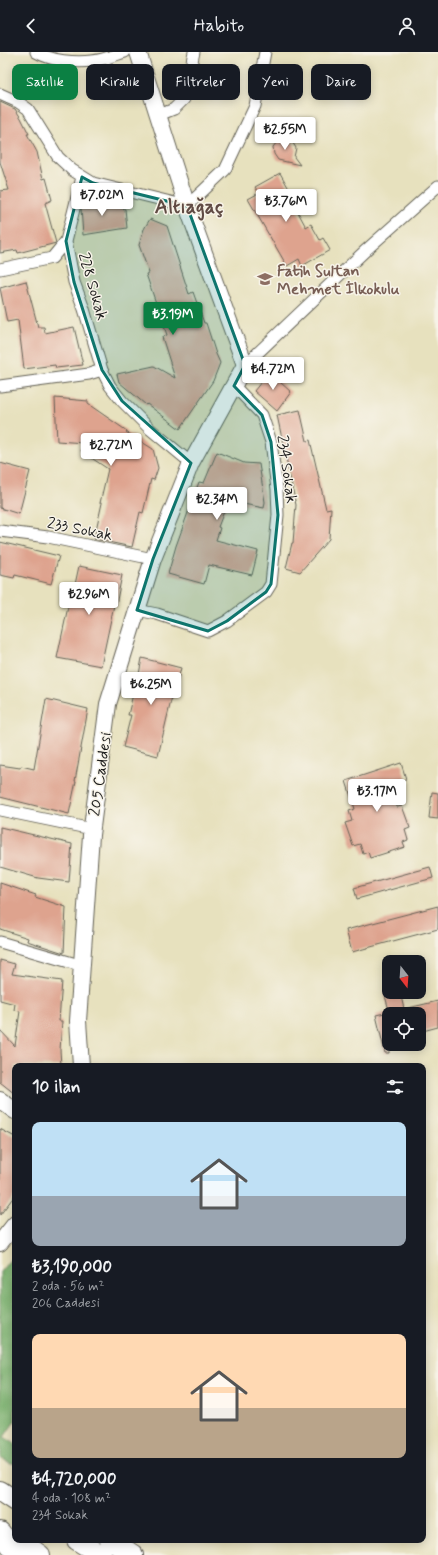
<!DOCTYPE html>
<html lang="tr">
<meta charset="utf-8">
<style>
:root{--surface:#171b24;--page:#20242c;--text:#f1f3f6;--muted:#9ea1a6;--accent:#0b8043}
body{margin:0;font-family:Mynerve,sans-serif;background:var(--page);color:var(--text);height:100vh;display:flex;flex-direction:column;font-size:15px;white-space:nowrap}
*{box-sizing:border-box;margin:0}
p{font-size:13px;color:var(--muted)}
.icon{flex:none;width:22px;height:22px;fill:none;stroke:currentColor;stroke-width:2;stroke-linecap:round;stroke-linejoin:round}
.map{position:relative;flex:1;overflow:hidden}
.sheet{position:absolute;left:12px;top:1011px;width:414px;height:480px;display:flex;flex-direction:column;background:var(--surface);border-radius:8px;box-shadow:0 2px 10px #0003}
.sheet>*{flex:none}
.banner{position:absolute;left:12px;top:12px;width:414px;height:36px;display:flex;gap:8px}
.needle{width:26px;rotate:163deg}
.fabs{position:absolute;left:382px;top:903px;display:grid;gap:8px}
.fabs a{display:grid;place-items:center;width:44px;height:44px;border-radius:8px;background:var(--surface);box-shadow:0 2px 10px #0003;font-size:20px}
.price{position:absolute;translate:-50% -34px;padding:0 9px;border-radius:4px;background:#fff;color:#222;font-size:13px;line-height:26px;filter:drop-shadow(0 1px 2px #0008)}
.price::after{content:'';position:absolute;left:50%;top:24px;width:12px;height:9px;margin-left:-6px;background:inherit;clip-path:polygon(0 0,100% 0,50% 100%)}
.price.selected{background:var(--accent);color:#fff}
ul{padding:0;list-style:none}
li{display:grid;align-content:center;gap:8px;height:212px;padding:0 20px}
li span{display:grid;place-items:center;height:124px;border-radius:8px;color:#555}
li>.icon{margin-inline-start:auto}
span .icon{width:72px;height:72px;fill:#fffc;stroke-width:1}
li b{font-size:17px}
h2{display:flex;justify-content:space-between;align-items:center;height:48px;padding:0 20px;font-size:17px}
.pill{padding:0 14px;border-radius:8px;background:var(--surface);box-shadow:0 2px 10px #0003;font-size:14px;line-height:36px}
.pill.selected{background:var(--accent);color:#fff}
header{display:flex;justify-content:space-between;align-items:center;height:52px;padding:0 20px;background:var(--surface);font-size:18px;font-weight:600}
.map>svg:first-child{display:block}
.forest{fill:#77ae6b;stroke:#4a6544}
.building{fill:#dea38e}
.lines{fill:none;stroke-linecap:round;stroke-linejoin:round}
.street-casing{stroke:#636155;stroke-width:13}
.secondary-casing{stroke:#636155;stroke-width:18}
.highway-casing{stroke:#636155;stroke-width:22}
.street{stroke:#fff;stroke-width:11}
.secondary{stroke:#fff;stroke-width:16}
.highway{stroke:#fff;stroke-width:20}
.marked{fill:#0f766e;fill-opacity:0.2;stroke:#0f766e;stroke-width:3;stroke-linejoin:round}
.labels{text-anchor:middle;stroke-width:3;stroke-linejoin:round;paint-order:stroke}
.education-label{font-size:16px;font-weight:bold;fill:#785e54;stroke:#f7f3e8;text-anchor:start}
.street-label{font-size:16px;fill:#1c1c1c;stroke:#f7f3e8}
.district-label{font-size:20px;font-weight:bold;fill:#604b44;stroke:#f7f3e8}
</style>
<header><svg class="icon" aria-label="back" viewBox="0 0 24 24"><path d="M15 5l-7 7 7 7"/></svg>Habito<svg class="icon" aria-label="person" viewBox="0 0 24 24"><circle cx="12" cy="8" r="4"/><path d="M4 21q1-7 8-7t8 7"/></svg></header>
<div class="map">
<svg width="438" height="1503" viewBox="0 0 438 1503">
<rect width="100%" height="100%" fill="#f7f3e8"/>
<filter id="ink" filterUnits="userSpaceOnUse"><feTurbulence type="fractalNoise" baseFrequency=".025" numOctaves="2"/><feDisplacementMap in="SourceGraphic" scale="8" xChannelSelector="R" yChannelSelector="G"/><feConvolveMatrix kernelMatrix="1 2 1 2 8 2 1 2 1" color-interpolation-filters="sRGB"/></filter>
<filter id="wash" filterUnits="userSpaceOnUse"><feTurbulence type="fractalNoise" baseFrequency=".012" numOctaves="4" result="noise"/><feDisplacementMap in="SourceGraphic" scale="16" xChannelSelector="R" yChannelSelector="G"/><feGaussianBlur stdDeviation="0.9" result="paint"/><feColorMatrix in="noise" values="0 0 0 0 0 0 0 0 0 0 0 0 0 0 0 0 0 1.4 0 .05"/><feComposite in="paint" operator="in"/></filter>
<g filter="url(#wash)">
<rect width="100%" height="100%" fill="#e7e1be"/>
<!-- forest -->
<path class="forest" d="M15,1202V1369L4,1385L15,1392V1411H11L0,1406V1220Z"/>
<g id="blocks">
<!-- building -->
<path class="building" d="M0,50L15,57L21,66L29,82H27L37,100L43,127L46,126L52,148L45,151L56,191L18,201L17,198L0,201V139L9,138L0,110Z
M284,87L291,88L296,96L294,105L300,113L278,108L274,102L273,95L277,90Z
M280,121L296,149L293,151L306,175L311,172L320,188L323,186L330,198L302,214L299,207L287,214L248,147L259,141L255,135Z
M84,146L125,157L127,176L83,183L81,156Z
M150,167L167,174L189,242L193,240L204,271H206L216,302L220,311L213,329L180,377L147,352L146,353L119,330L117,322L154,314L175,326L162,285L167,283L146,222L149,221L139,193L144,177Z
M26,229L38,275H44L45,281L74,275L83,313L56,316L55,313L24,317L18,268L7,270L0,236Z
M269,320L291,340L277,359L254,339Z
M55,346L88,349V352L127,379L126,380L153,397L158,416L154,428L151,427L143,461L140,460L132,495L94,487L102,451H100L108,417L81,399L84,391L57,389Z
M300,358L307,389L310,388L326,457L331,456L329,487L300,520L286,516L292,491H293L296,453L277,363Z
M217,400L244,411L259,412L265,450L264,456L228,449L218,475L220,476L216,488L258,499L252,523L209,513L204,532L168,522L176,494L199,430L204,431Z
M0,411L30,419L19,462L0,456Z
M0,490L59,504L51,532L15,523L14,526L0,523Z
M79,514L122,523L116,553H114L101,614L57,606L69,550L71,551Z
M142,606L181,616L175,640H173L158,704L123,695L131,663H128L134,638L136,639Z
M46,647L88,657L75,729H76L69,762L0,745V713L20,716L21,714L34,717Z
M401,711L406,727L390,732L397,755L402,754L410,776L405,778L408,788L403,790L405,795L370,806L368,800L363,802L360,792L353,794L345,771L352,769L349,759L355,757L346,729Z
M432,740L438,741V767L429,766Z
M0,775L72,792L69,830L38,826L0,815Z
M430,815L433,826L357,847L354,836Z
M0,831L36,843L35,845L66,855L64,901L27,889L28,886L0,877Z
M438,854V877L352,900L346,878Z
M0,908L15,912L12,922L62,929L59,969H62L60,998L61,1014H15V1042L0,1030V978L15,994L20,959L14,958L15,952L0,948Z
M384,940H400L404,957L438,949V975L419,980V962H390Z
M389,960V1001H385L376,963Z
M0,1077L15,1085V1143L0,1163Z"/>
</g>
</g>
<g filter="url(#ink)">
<use href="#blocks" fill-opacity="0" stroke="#636155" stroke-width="1"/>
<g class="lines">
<!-- street casing -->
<g class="street-casing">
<path id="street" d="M36,0C52,9 74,11 92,9C103,8 115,3 125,0
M0,42L18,50L28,57L58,105L72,118L93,131L187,154L225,118L255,54L265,0
M159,63L174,57L184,47L194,0
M82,125L66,189L74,230L84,257L102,318L110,334L122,349L150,377L191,411
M0,217L52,206L66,189
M245,313L366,198L438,134
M0,334L89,322L102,318
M0,479L48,485L153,507
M137,558L157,562L208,579L227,569L266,540L271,532L278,463L277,437L271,390L262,363L234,334
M0,758L92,777
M0,890L83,914"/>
</g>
<!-- secondary casing -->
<g class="secondary-casing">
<path id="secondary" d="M81,1014L78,969L91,783L108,652L153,507L191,411L245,313L187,154L138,0
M0,1048L15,1059
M0,1191L15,1172"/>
</g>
<!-- highway casing -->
<g class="highway-casing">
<path id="highway" d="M0,1439L15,1449
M0,1480L16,1500L20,1503
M18,1488L40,1503
M77,1488L101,1503
M110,1488L133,1503"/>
</g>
<!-- street -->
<use href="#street" class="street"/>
<!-- secondary -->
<use href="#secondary" class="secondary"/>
<!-- highway -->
<use href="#highway" class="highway"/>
</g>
</g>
<!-- marked area -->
<path class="marked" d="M82,125L93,131L187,154L245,313L234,334L262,363L271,390L278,463L271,532L266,540L227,569L208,579L137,558L153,507L191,411L122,349L102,318L74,230L66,189Z"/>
<!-- icons -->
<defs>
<g id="school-bare" transform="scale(1.2)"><path d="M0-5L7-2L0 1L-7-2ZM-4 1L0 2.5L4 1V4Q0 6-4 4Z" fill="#8d6e63" stroke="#f7f3e8" stroke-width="2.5" paint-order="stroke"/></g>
</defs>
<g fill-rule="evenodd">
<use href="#school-bare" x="265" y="227"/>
</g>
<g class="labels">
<!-- education labels -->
<g class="education-label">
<text x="277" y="224">Fatih Sultan<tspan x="277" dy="18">Mehmet İlkokulu</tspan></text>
</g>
<!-- street labels -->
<g class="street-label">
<text transform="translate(94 234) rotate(74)" y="6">228 Sokak</text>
<text transform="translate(288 417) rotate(82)" y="6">234 Sokak</text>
<text transform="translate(80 476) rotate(11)" y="6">233 Sokak</text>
<text transform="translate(99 722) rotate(-82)" y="6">205 Caddesi</text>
</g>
<!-- district labels -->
<g class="district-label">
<text x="189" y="161">Altıağaç</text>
</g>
</g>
</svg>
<div class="fabs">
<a><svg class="needle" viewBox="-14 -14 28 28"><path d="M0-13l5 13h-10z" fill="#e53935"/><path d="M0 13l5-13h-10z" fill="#9ea1a6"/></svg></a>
<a><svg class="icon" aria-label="locate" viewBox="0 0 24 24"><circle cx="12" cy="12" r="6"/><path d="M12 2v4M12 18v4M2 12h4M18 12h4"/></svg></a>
</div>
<b class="price" style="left:285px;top:99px">₺2.55M</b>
<b class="price" style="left:102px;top:165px">₺7.02M</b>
<b class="price" style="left:286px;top:171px">₺3.76M</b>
<b class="price selected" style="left:173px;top:284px">₺3.19M</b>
<b class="price" style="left:273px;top:339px">₺4.72M</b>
<b class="price" style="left:111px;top:415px">₺2.72M</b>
<b class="price" style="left:217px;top:469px">₺2.34M</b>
<b class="price" style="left:89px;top:564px">₺2.96M</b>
<b class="price" style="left:151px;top:654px">₺6.25M</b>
<b class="price" style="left:377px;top:761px">₺3.17M</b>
<div class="banner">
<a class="pill selected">Satılık</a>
<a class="pill">Kiralık</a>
<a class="pill">Filtreler</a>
<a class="pill">Yeni</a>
<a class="pill">Daire</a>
</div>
<section class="sheet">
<h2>10 ilan<svg class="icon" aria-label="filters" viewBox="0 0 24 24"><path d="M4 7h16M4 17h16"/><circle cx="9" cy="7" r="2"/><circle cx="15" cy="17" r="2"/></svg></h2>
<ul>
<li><span style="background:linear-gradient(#bfe0f5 60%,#9aa5b1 0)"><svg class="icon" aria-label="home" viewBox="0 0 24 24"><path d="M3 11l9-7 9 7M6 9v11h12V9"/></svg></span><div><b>₺3,190,000</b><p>2 oda · 56 m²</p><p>206 Caddesi</p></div></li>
<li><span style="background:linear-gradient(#ffd9b3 60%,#b9a48a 0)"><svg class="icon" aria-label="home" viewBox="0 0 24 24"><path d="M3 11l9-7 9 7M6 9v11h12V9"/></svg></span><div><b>₺4,720,000</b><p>4 oda · 108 m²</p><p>234 Sokak</p></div></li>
</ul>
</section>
</div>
